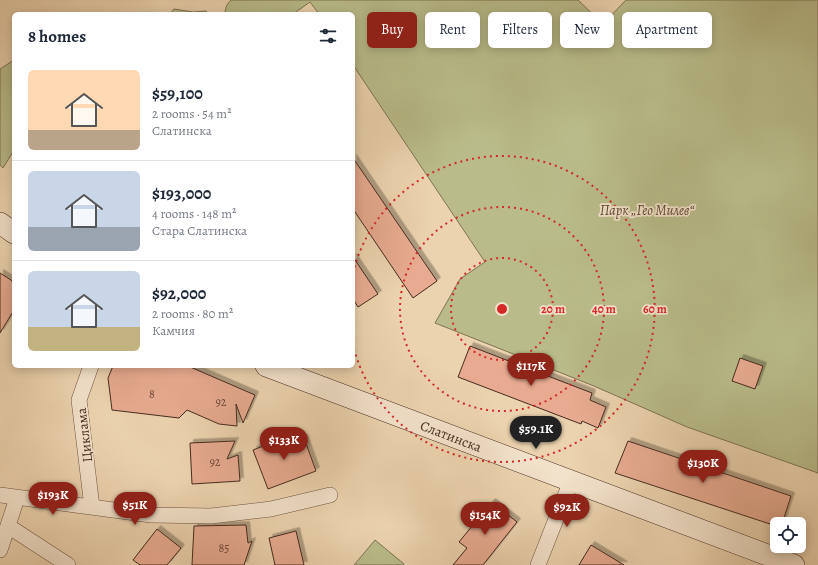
<!DOCTYPE html>
<meta charset="utf-8">
<style>
:root{--surface:#fff;--page:#f2f2f3;--text:#1f2937;--muted:#747a83;--line:#e0e1e3;--accent:#8f2418}
body{margin:0;font-family:Alegreya,serif;background:var(--page);color:var(--text);height:100vh;display:flex;flex-direction:column;font-size:15px;white-space:nowrap}
*{box-sizing:border-box;margin:0}
p{font-size:13px;color:var(--muted)}
.icon{flex:none;width:22px;height:22px;fill:none;stroke:currentColor;stroke-width:2;stroke-linecap:round;stroke-linejoin:round}
.map{position:relative;flex:1;overflow:hidden}
.panel{position:absolute;left:12px;top:12px;width:343px;height:356px;display:flex;flex-direction:column;background:var(--surface);border-radius:6px;box-shadow:0 2px 10px #0003}
.panel>*{flex:none}
.banner{position:absolute;left:367px;top:12px;width:380px;height:36px;display:flex;gap:8px}
.tools{position:absolute;left:770px;top:517px;display:grid;gap:8px}
.tools a{display:grid;place-items:center;width:36px;height:36px;border-radius:6px;background:var(--surface);box-shadow:0 2px 10px #0003;font-size:20px}
.price{position:absolute;translate:-50% -34px;padding:0 9px;border-radius:14px;background:var(--accent);color:#fff;font-size:13px;line-height:26px;filter:drop-shadow(0 1px 2px #0008)}
.price::after{content:'';position:absolute;left:50%;top:24px;width:12px;height:9px;margin-left:-6px;background:inherit;clip-path:polygon(0 0,100% 0,50% 100%)}
.price.active{background:#222;color:#fff}
ul{padding:0;list-style:none}
li{display:flex;align-items:center;gap:12px;height:100px;padding:0 16px}
li+li{border-top:1px solid var(--line)}
li span{display:grid;place-items:center;flex:none;width:112px;height:80px;border-radius:6px;color:#555}
li>.icon{margin-inline-start:auto}
span .icon{width:48px;height:48px;fill:#fffc;stroke-width:1}
li b{font-size:17px}
h2{display:flex;justify-content:space-between;align-items:center;height:48px;padding:0 16px;font-size:17px}
.pill{padding:0 14px;border-radius:6px;background:var(--surface);box-shadow:0 2px 10px #0003;font-size:14px;line-height:36px}
.pill.active{background:var(--accent);color:#fff}
.map>svg:first-child{display:block}
.green{fill:#b9bc8a;stroke:#7f7354}
.building{fill:#e8ab91;stroke:#452a1f;filter:url(#shadow)}
.lines{fill:none;stroke-linecap:round;stroke-linejoin:round}
.street-casing{stroke:#6f5443;stroke-width:16}
.secondary-casing{stroke:#452a1f;stroke-width:22}
.street{stroke:#f3e2cb;stroke-width:15}
.secondary{stroke:#f3e2cb;stroke-width:21}
.ring{fill:none;stroke:#d62828;stroke-width:2;stroke-dasharray:2 4}
.labels{text-anchor:middle;stroke-width:3.5;stroke-linejoin:round;paint-order:stroke}
.number-label{font-size:12px;fill:#6e4a3c}
.park-label{font-size:14px;font-style:italic;fill:#5c4734;stroke:#f3e2cb}
.street-label{font-size:14px;fill:#452a1f;stroke:#f3e2cb}
.centre{fill:#d62828;stroke:#f3e2cb;stroke-width:2}
.ring-label{font-size:12px;text-anchor:middle;font-weight:bold;fill:#d62828;stroke:#f3e2cb;stroke-width:3.5;stroke-linejoin:round;paint-order:stroke}
</style>
<div class="map">
<svg width="818" height="565" viewBox="0 0 818 565">
<defs>
<filter id="shadow"><feDropShadow dx="3.5" dy="-3.5" stdDeviation="0" flood-color="#0004"/></filter>
</defs>
<rect width="100%" height="100%" fill="#ecd3af"/>
<filter id="stains"><feTurbulence type="fractalNoise" baseFrequency=".005" numOctaves="4"/><feColorMatrix values="0 0 0 0 .2 0 0 0 0 .09 0 0 0 0 .02 0 0 0 .5 -.17"/></filter>
<radialGradient id="worn" r=".72"><stop offset=".6" stop-color="#630" stop-opacity="0"/><stop offset="1" stop-color="#630" stop-opacity=".3"/></radialGradient>
<!-- green -->
<path class="green" d="M231,0H578L603,24L626,0H818V473L687,427L594,386L435,323L460,279L485,262L353,65V14H319L310,2L293,14H225C225,9 227,3 231,0Z
M174,9L193,12L206,11L209,14H170Z
M14,60V150L3,168L0,165V69Z
M375,540L404,564L403,565H354Z"/>
<!-- building -->
<path class="building" d="M353,158L437,281L413,298L353,209Z
M353,257L378,294L358,307L353,299Z
M0,273L14,282V310L0,333Z
M470,346L592,393L590,400L606,407L598,428L582,421L581,424L458,377Z
M740,358L763,366L755,389L732,381Z
M113,366H188L255,395L243,423L236,404L237,426L219,424L187,410L179,418L112,410L108,378Z
M292,435L295,441L304,438L316,471L268,489L253,450Z
M235,441L227,459L238,455L240,481L192,484L190,443Z
M628,441L791,496L782,524H770L615,473Z
M492,502L517,522L483,565H453L467,548L459,542Z
M246,525L248,543L252,541L244,565H192L194,526Z
M157,529L181,548L167,565H140L133,560Z
M296,531L304,565H275L269,538Z
M591,545L624,565H579Z"/>
<g class="lines">
<!-- street casing -->
<g class="street-casing">
<path id="street" d="M91,366L79,400L92,507
M0,495L151,515L211,516L271,509L330,495
M8,526L68,565
M0,550L17,498
M538,565L571,481"/>
</g>
<!-- secondary casing -->
<g class="secondary-casing">
<path id="secondary" d="M0,223L14,233
M266,366L794,565"/>
</g>
<!-- street -->
<use href="#street" class="street"/>
<!-- secondary -->
<use href="#secondary" class="secondary"/>
</g>
<!-- distance rings -->
<g class="ring">
<circle cx="502" cy="309" r="51"/>
<circle cx="502" cy="309" r="102"/>
<path d="M353 273A153 153 0 1 1 353 345"/>
</g>
<g class="labels">
<!-- number labels -->
<g class="number-label">
<text x="152" y="398">8</text>
<text x="221" y="406">92</text>
<text x="215" y="466">92</text>
<text x="224" y="552">85</text>
</g>
<!-- park labels -->
<g class="park-label">
<text x="647" y="215">Парк „Гео Милев“</text>
</g>
<!-- street labels -->
<g class="street-label">
<text transform="translate(84 435) rotate(-97)" y="5">Циклама</text>
<text transform="translate(451 436) rotate(21)" y="5">Слатинска</text>
</g>
</g>
<circle cx="502" cy="309" r="6" class="centre"/>
<g class="ring-label">
<text x="553" y="313">20 m</text>
<text x="604" y="313">40 m</text>
<text x="655" y="313">60 m</text>
</g>
<rect width="100%" height="100%" filter="url(#stains)"/>
<rect width="100%" height="100%" fill="url(#worn)"/>
</svg>
<div class="tools">
<a><svg class="icon" aria-label="locate" viewBox="0 0 24 24"><circle cx="12" cy="12" r="6"/><path d="M12 2v4M12 18v4M2 12h4M18 12h4"/></svg></a>
</div>
<b class="price" style="left:531px;top:387px">$117K</b>
<b class="price active" style="left:536px;top:450px">$59.1K</b>
<b class="price" style="left:284px;top:461px">$133K</b>
<b class="price" style="left:703px;top:484px">$130K</b>
<b class="price" style="left:53px;top:516px">$193K</b>
<b class="price" style="left:135px;top:526px">$51K</b>
<b class="price" style="left:567px;top:528px">$92K</b>
<b class="price" style="left:485px;top:536px">$154K</b>
<div class="banner">
<a class="pill active">Buy</a>
<a class="pill">Rent</a>
<a class="pill">Filters</a>
<a class="pill">New</a>
<a class="pill">Apartment</a>
</div>
<section class="panel">
<h2>8 homes<svg class="icon" aria-label="filters" viewBox="0 0 24 24"><path d="M4 7h16M4 17h16"/><circle cx="9" cy="7" r="2"/><circle cx="15" cy="17" r="2"/></svg></h2>
<ul>
<li><span style="background:linear-gradient(#ffd9b3 75%,#b9a48a 0)"><svg class="icon" aria-label="home" viewBox="0 0 24 24"><path d="M3 11l9-7 9 7M6 9v11h12V9"/></svg></span><div><b>$59,100</b><p>2 rooms · 54 m²</p><p>Слатинска</p></div></li>
<li><span style="background:linear-gradient(#c9d6e8 70%,#9aa5b1 0)"><svg class="icon" aria-label="home" viewBox="0 0 24 24"><path d="M3 11l9-7 9 7M6 9v11h12V9"/></svg></span><div><b>$193,000</b><p>4 rooms · 148 m²</p><p>Стара Слатинска</p></div></li>
<li><span style="background:linear-gradient(#c9d6e8 70%,#c2b280 0)"><svg class="icon" aria-label="home" viewBox="0 0 24 24"><path d="M3 11l9-7 9 7M6 9v11h12V9"/></svg></span><div><b>$92,000</b><p>2 rooms · 80 m²</p><p>Камчия</p></div></li>
</ul>
</section>
</div>
